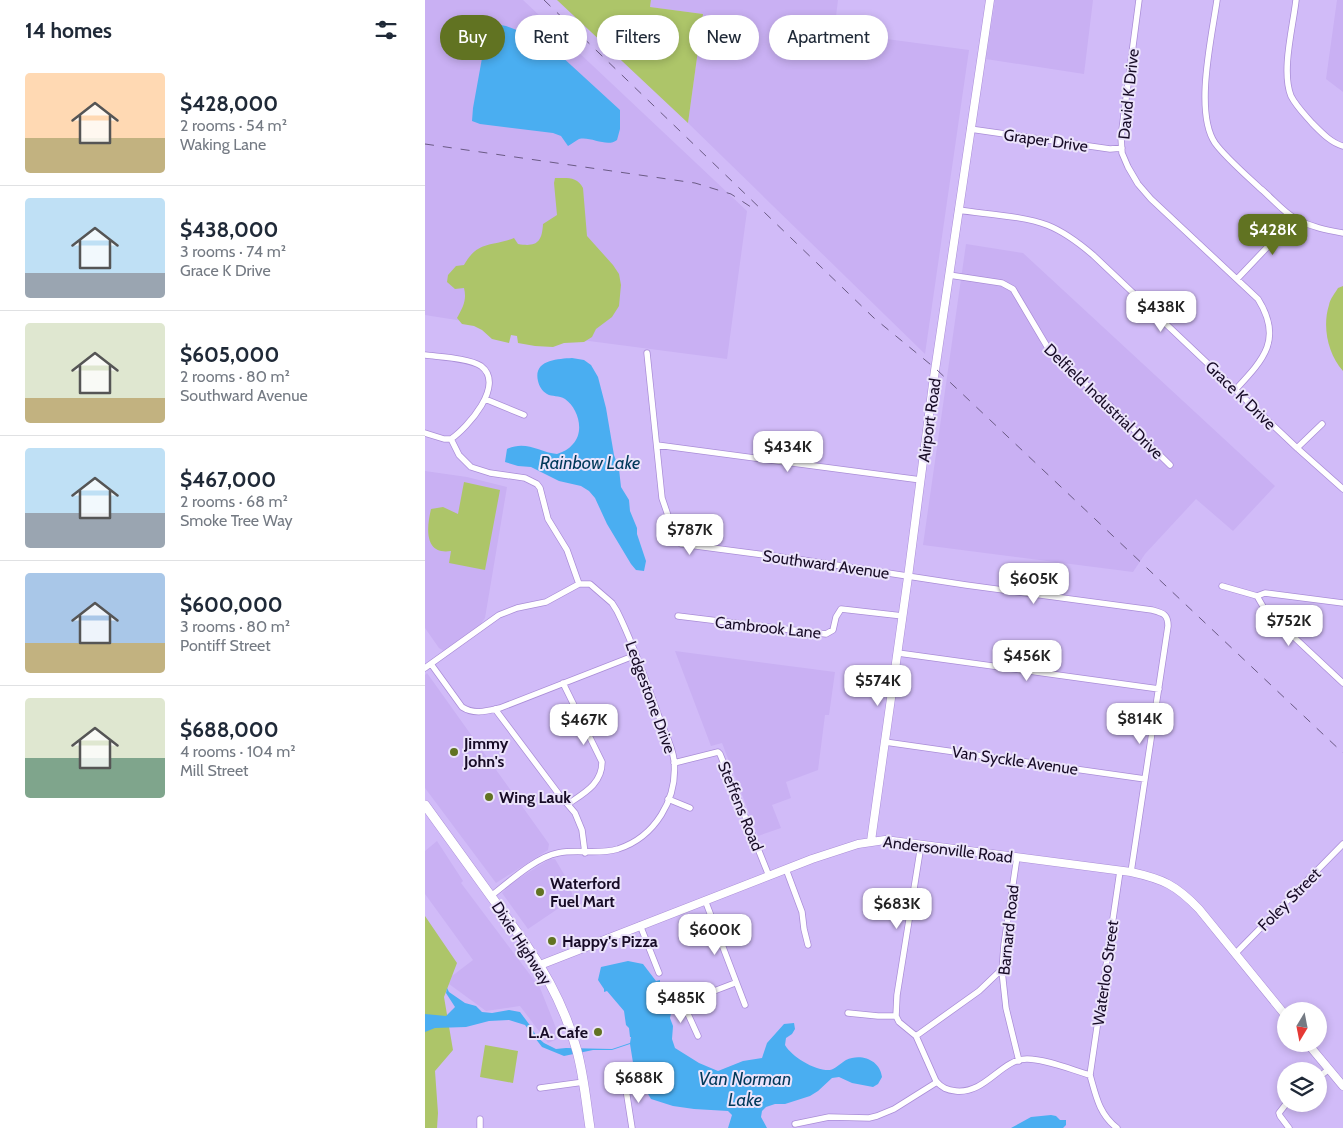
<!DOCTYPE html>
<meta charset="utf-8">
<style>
:root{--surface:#fff;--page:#f6f6f7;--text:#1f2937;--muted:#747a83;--line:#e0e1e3;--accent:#617322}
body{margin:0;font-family:Cabin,sans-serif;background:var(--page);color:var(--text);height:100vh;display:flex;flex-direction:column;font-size:19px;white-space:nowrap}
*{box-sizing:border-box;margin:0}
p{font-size:16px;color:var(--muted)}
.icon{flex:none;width:28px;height:28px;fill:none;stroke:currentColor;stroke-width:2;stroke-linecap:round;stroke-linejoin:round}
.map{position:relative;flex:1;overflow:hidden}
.panel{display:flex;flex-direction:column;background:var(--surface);width:425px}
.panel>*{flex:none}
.top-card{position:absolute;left:15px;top:15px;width:475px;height:45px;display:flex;gap:10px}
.needle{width:32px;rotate:190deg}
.tools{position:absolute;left:852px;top:1002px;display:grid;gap:10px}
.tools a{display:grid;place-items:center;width:50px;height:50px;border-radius:50%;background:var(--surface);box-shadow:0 2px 8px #0003;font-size:25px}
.price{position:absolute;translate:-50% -42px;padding:0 11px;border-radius:10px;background:#fff;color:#222;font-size:16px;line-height:32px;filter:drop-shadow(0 1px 2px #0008)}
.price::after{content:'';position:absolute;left:50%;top:30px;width:15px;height:11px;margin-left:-8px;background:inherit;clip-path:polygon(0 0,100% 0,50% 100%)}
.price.on{background:var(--accent);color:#fff}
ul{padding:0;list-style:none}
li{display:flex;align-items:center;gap:15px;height:125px;padding:0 25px}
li+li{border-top:1px solid var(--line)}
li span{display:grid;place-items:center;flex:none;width:140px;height:100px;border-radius:5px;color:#555}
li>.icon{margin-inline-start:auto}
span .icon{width:60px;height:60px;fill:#fffc;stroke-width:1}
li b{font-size:21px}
h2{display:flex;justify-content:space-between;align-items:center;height:60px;padding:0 25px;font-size:21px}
.pill{padding:0 18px;border-radius:22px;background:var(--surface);box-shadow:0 2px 8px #0003;font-size:18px;line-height:45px}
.pill.on{background:var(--accent);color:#fff}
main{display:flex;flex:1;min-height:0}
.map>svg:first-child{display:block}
.built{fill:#c9b0f3}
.green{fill:#adc569}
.water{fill:#4aaef1}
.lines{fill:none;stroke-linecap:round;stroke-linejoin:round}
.minor-casing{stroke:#aa8ed7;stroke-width:7}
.tertiary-casing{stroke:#aa8ed7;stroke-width:9}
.primary-casing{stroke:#aa8ed7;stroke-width:10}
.minor{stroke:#fff;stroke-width:5.5}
.tertiary{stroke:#fff;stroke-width:8}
.primary{stroke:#fff;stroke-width:9}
.rail{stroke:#6a5a84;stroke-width:1;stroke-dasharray:9 9;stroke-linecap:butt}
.poi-dot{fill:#617322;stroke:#ebe3fb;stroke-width:2}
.labels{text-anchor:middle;stroke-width:4;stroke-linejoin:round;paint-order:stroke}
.street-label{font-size:16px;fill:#180c27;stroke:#ebe3fb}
.poi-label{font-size:16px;font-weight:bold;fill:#180c27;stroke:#ebe3fb;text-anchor:start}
.water-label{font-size:18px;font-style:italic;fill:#00395a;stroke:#ebe3fb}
</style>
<main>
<section class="panel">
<h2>14 homes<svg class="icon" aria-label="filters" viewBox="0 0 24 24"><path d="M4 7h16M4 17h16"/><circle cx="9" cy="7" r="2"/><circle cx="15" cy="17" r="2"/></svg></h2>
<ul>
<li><span style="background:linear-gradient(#ffd9b3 65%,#c2b280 0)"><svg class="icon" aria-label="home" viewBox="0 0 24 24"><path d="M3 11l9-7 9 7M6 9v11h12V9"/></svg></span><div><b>$428,000</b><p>2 rooms · 54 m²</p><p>Waking Lane</p></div></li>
<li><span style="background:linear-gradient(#bfe0f5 75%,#9aa5b1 0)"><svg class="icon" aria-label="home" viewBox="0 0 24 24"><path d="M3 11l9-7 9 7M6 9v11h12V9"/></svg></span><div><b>$438,000</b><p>3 rooms · 74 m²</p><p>Grace K Drive</p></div></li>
<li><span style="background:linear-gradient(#dfe7d0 75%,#c2b280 0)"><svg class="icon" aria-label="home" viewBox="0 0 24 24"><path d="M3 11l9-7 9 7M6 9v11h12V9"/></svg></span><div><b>$605,000</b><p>2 rooms · 80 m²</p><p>Southward Avenue</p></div></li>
<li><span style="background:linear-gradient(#bfe0f5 65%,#9aa5b1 0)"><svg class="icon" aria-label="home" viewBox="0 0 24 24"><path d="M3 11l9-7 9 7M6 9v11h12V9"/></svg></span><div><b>$467,000</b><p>2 rooms · 68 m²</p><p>Smoke Tree Way</p></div></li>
<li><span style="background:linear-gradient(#a9c7e8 70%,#c2b280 0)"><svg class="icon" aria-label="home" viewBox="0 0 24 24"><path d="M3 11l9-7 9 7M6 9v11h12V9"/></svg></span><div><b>$600,000</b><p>3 rooms · 80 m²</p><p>Pontiff Street</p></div></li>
<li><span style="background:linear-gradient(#dfe7d0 60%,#7fa58c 0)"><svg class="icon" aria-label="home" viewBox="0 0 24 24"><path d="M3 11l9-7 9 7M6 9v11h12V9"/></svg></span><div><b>$688,000</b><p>4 rooms · 104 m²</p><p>Mill Street</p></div></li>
</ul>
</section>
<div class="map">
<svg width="918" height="1128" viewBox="0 0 918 1128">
<rect width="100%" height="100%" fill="#d1bbf8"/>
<!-- built -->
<path class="built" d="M0,0H98L322,211L302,359L164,341L0,315Z
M226,0H413L409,32L544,50L500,354L263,123L278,14L225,7Z
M570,0H668L659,74L561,59Z
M912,0H918V92L901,79Z
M541,244L598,253L850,486L808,531L771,499L720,554L708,572L498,545Z
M0,471L42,477L82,487L60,618L55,625L19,651L14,648L0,628Z
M250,651L410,672L404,715H400L393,770L361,782L366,798L347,805L356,828L333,836L297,743L286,746Z
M2,673L124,844L123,850L71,883L0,788V675Z
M12,841L38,881L36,883L115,988L135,1038L123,1043L95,1006L61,1011L24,984L27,976L48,960L0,894V851Z
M125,859H130L143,881L150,903L134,908L103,929L77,893L88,882Z"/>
<!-- green -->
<path class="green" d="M132,0H226L225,7L278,14L263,123Z
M130,178C142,178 152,176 158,188L162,236L188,265L194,274L196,285L194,306L187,317L171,329L167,337L159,342L139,343L128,347L110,346L93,343L92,336L86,335L84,343L67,339L57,330L49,326L37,324L32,318C38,307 42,300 39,288L30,289L22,282L23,275L31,266L39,265C53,240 66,247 89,238L93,244C111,247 117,243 118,224L132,215L129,183Z
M918,286V371C903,354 897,327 904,305C905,299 910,293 913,288Z
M39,482L75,490L60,570L24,563L26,551C0,555 1,530 6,509L18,507L33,514Z
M0,916L32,963L19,997L28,1050L10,1071L13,1113L12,1128H0Z
M60,1045L93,1051L88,1083L55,1077Z"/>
<!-- water -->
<path class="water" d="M70,24L81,26L124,42L135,55L195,110V129L192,140C182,148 166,136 154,139C150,141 147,144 143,146L136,136L128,133L55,124L47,121L48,108L61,36L66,27Z
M147,358L159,360L166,365L173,377L181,408L189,455L194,469L196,487L204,500L205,511L212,528V534L221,561L219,571L211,570L206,564L182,524L170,498L164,491L156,486L134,481L106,467L93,466L80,462L82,449C101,440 114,452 132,454C138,452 144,449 148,444C160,431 153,408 140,399C134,395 127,397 122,394C117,391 114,386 113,381C108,360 132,359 147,358Z
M203,961L218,964L231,981L235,980V984L242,990L248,1004L245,1018L248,1026L247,1039L250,1048L274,1063L293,1071L318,1061L337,1058L342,1043L359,1024L369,1023L370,1029L367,1034L361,1038L360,1045C367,1057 390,1071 405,1070C410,1069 416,1063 421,1060C436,1053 455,1060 457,1077L453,1084L448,1087L427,1083L414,1077L407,1078L393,1091L385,1096L360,1104H350L341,1107L337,1111L336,1117L342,1128H303L307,1115L303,1111L269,1109L248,1106L226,1099L213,1077L210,1075L205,1044L187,1050H168L139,1056L117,1047L100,1025L84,1020L64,1021L41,1027L10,1028L0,1032V1014L21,1016L30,1007L21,993L22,988L24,992L40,1003L51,1006L57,1012L67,1013L84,1010L95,1012L104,1024L112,1037L119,1043L131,1049L141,1048L187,1049L205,1043L206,1037H205L204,1028L201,1025L199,1011L182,991L179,992V989L173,980L176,967Z
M626,1115L631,1116L635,1120H641V1125L638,1128H586L606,1117Z"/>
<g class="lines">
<!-- minor casing -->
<g class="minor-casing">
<path id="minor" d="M714,0L696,137L697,153L703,167L713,184L726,199L833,299C858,339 839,359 811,389
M792,0C787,36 769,112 790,143C800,157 823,177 836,189C847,198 858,212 871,219C886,227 901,230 918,233
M871,0C868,27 856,71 866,96C871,106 880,115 887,123C896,132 906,143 918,146
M545,129L685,149L697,148
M533,210C559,214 599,216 622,225C640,232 654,243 668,255L872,448L918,489
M524,275L577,283L588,289L623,348L631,358L679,400L745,465
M812,279L870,218
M222,353L237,498L250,536L256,544L378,560L541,585L727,610C738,613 743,614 743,626L706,872
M0,355C15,357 44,358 56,366C81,385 42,428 26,439
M60,399L99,415
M0,433L19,439H26
M26,439L34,455L46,467L65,473L100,478L112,484L115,488L123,519L142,550L154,584
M232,445L496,480
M872,448L897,424
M797,586L832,596
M832,596L840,610L918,683
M832,596L840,593L918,603
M253,616L401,634L408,630L411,617L416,609L478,616
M473,653L734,689
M6,664L37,707C49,715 62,711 75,708L211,655
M0,668L74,615L92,608L121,602L154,584H165L187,603L192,611C209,645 221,681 234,717C239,731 247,745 249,760C253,799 230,837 193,849C173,855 153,849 133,853C111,857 84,882 66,896
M138,683L177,762C177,784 159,793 143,804
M70,709L133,793L150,813L157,830L160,853
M460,742L720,779
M249,763L293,752L295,754L344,876
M243,799L265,808
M592,857L579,945L577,971L581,1008L594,1061
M361,869L377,912L379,929L383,945
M280,900L320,1005
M215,925L234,973
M810,954L918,844
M258,1003L273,1036
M255,1004L310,983
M423,1013L453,1016H471L474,1022L491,1036L511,1081C517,1088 522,1090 531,1091C561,1094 576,1059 602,1059C621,1059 647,1070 665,1075C671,1096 674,1114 692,1128
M471,1016L472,995L496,845
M491,1036L554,991L577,969
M665,1075L695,871
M894,1077L904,1069
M200,1083L207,1128
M115,1088L159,1082
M861,1104L854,1113L855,1116L864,1128
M55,1119V1128
M370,1124L404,1117L444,1118L452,1116L469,1109L512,1082"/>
</g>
<!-- tertiary casing -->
<g class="tertiary-casing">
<path id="tertiary" d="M446,841L483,577L508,384L565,0
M115,965L387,859L433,844L460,840L706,872C738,879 751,885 774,909L861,1016
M883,1044L918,1086"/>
</g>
<!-- primary casing -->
<g class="primary-casing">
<path id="primary" d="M0,805L102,946C124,978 142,1014 152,1051C159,1077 161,1102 165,1128"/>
</g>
<!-- minor -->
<use href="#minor" class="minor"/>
<!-- tertiary -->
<use href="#tertiary" class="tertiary"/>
<!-- primary -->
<use href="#primary" class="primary"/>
<!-- rail -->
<path class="rail" d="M119,0L449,318L511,369L918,753
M0,144L270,183L306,194L329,209"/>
</g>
<!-- markers -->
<g class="poi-dot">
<circle cx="29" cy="752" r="5"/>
<circle cx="64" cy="797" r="5"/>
<circle cx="115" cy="892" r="5"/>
<circle cx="127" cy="941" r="5"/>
<circle cx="173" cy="1032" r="5"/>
</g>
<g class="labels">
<!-- street labels -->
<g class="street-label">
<text transform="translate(703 94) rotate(-84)" y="6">David K Drive</text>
<text transform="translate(621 140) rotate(8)" y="6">Graper Drive</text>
<text transform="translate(816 395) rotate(44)" y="6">Grace K Drive</text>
<text transform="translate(679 401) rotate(44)" y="6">Delfield Industrial Drive</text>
<text transform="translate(504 420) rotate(-82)" y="6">Airport Road</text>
<text transform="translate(401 564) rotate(8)" y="6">Southward Avenue</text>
<text transform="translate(343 627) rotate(6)" y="6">Cambrook Lane</text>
<text transform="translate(226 697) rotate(70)" y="6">Ledgestone Drive</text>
<text transform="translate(590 760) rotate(8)" y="6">Van Syckle Avenue</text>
<text transform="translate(316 806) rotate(68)" y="6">Steffens Road</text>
<text transform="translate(523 849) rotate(7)" y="6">Andersonville Road</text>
<text transform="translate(864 899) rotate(-45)" y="6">Foley Street</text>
<text transform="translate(583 930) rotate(-84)" y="6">Barnard Road</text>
<text transform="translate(97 943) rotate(57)" y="6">Dixie Highway</text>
<text transform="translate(680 973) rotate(-82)" y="6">Waterloo Street</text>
</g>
<!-- poi labels -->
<g class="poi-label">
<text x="39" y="749">Jimmy<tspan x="39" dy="18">John's</tspan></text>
<text x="74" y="803">Wing Lauk</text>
<text x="125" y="889">Waterford<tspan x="125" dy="18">Fuel Mart</tspan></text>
<text x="137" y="947">Happy's Pizza</text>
<text x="163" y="1038" text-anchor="end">L.A. Cafe</text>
</g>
<!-- water labels -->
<g class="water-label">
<text x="165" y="469">Rainbow Lake</text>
<text x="320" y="1085">Van Norman<tspan x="320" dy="21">Lake</tspan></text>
</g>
</g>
</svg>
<div class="tools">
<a><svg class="needle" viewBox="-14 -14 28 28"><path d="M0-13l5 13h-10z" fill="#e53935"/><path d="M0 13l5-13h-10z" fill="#747a83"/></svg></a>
<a><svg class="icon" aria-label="layers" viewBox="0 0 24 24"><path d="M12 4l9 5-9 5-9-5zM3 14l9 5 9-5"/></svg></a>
</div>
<b class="price on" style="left:848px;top:256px">$428K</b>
<b class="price" style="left:736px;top:333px">$438K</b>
<b class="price" style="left:363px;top:473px">$434K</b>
<b class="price" style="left:265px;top:556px">$787K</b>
<b class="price" style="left:609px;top:605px">$605K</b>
<b class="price" style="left:864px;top:647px">$752K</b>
<b class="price" style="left:602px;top:682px">$456K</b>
<b class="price" style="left:453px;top:707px">$574K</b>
<b class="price" style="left:715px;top:745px">$814K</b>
<b class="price" style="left:159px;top:746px">$467K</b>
<b class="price" style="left:472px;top:930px">$683K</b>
<b class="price" style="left:290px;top:956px">$600K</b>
<b class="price" style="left:256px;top:1024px">$485K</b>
<b class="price" style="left:214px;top:1104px">$688K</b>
<div class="top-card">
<a class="pill on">Buy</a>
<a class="pill">Rent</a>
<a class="pill">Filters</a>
<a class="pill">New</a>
<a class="pill">Apartment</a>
</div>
</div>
</main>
